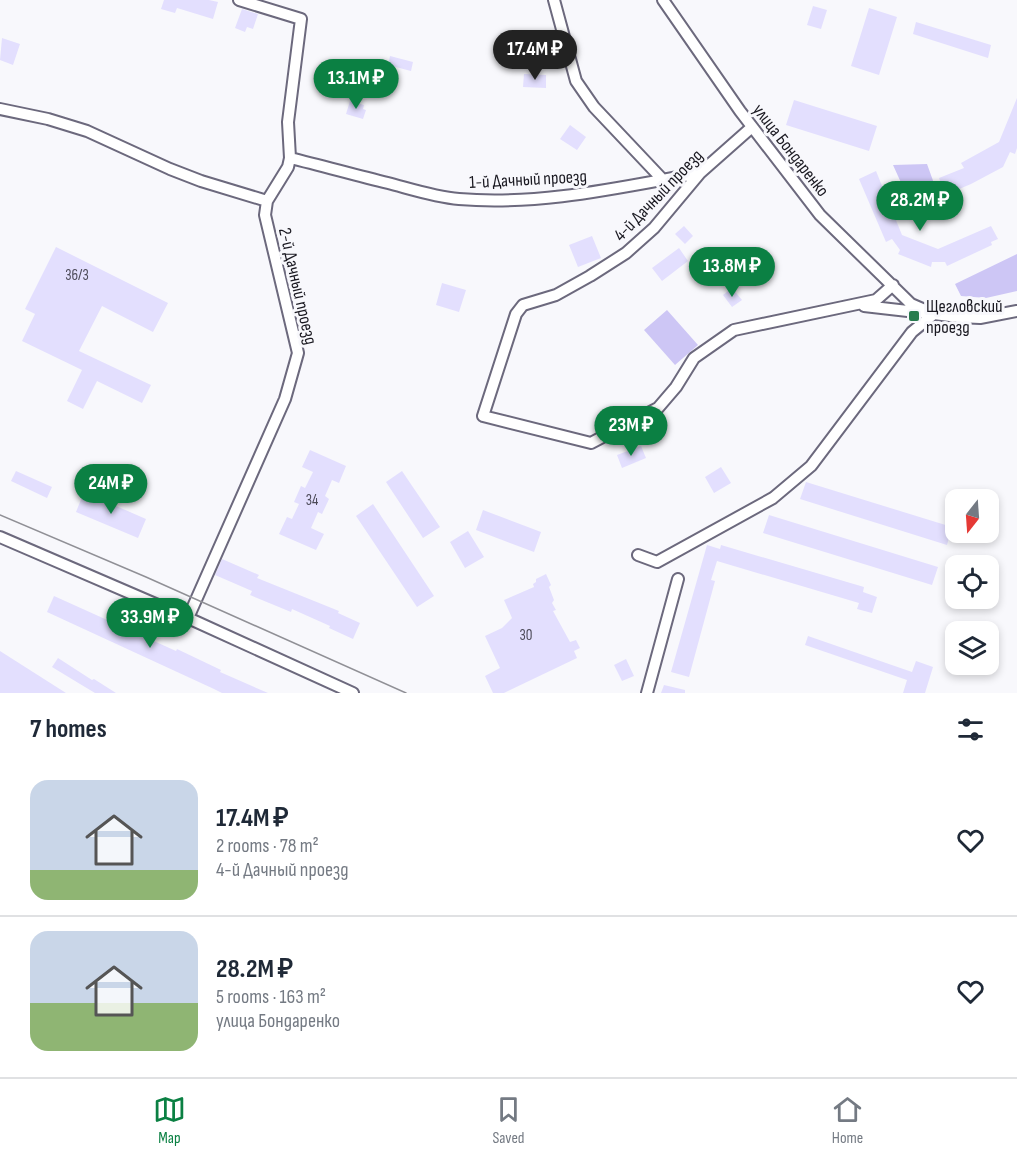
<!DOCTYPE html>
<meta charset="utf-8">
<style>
:root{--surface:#fff;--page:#f2f2f3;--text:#1f2937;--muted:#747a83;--line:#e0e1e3;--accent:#0b8043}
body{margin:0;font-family:"Sofia Sans Condensed",sans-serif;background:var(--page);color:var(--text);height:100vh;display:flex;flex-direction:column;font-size:22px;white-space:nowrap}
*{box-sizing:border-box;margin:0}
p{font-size:20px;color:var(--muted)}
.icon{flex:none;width:33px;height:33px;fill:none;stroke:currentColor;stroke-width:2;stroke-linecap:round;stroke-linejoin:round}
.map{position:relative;height:693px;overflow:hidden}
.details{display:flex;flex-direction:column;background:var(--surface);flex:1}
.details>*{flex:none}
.needle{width:39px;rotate:197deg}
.controls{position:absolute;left:945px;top:489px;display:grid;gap:12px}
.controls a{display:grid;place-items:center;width:54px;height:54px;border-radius:12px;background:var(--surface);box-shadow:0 3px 9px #0003;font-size:30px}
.price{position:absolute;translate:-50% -51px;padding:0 14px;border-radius:21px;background:var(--accent);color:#fff;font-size:20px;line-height:39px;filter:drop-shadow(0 2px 3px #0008)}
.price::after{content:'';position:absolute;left:50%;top:36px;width:18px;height:14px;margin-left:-9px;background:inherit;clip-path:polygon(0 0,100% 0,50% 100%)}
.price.current{background:#222;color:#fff}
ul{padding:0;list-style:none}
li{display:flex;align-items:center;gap:18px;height:150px;padding:0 30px}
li+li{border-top:2px solid var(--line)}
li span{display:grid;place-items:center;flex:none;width:168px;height:120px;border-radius:18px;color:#555}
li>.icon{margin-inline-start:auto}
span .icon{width:72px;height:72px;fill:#fffc;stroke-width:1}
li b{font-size:26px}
h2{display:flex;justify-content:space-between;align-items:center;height:72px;padding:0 30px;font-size:26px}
.dock{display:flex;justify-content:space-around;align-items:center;height:84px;border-top:2px solid var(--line);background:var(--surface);font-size:16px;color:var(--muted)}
.dock a{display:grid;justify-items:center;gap:3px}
.dock .current{color:var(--accent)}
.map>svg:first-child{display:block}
.green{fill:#cdc6f5}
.building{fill:#e3dffe}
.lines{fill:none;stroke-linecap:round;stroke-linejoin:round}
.minor-casing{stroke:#6c697d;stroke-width:14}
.minor{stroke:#fff;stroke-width:10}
.tram{stroke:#909096;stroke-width:1.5}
.poi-dot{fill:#287c4e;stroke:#f8f8fc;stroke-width:2}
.labels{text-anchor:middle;stroke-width:6;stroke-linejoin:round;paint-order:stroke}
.number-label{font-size:15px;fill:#4c4a58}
.street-label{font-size:18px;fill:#1a1921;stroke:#f8f8fc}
.poi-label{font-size:18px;fill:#1a1921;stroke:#f8f8fc;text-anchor:start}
</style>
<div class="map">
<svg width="1017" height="693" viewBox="0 0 1017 693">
<rect width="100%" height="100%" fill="#f8f8fc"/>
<!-- green -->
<path class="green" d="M927,164L940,200L913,209L893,165Z
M1017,254V291L986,298L961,296L955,284Z
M667,310L698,345L675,365L644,330Z"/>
<!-- building -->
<path class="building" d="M164,0H209L218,2L213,19L177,8L175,13L161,9Z
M813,6L827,10L821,29L807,25Z
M869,8L897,17L879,75L851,66Z
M242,9L258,14L253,29L247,27L245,32L235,28Z
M916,22L991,45L988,58L913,34Z
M2,38L20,44L13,65L0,60Z
M390,56L413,62L411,71L388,65Z
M524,74L546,75V88L523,87Z
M1017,98V148L1015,154L1010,152L1003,167L971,184L945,195L939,178L964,168L961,163L999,142Z
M794,100L877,126L869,151L786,125Z
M350,101L364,105L363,109L366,110L363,119L346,114Z
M570,125L586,137L577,150L560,139Z
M876,171L902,235L938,249L991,226L998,239L991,242L992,245L947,266L945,262H932L931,267L898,254L900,250L892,239L886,242L859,179Z
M684,226L693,236L685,244L675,234Z
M592,236L601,258L578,267L569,245Z
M56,247L168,303L153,332L102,306L79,351L151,385L142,403L97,381L83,409L67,401L82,370L22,341L35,314L25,309Z
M679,248L688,261L662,281L652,268Z
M442,283L466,290L459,312L436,305Z
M732,288L742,300L732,307L723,295Z
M641,446L646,458L622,468L617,455Z
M310,450L346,466L339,483L332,480L325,496L329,499L322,514L318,512L311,528L324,534L316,550L279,534L287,517L292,519L299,504L294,502L301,486L305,488L313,472L302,467Z
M721,467L731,483L714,493L705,477Z
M16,471L52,487L47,498L11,481Z
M402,471L440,527L423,538L386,482Z
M806,482L952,527L947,545L800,499Z
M84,492L146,519L138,538L76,512Z
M373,504L434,596L417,607L356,516Z
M483,510L541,532L534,552L476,530Z
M769,515L938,567L932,585L763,533Z
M468,531L484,557L465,568L450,542Z
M707,545L720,549L721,545L864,587L863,592L877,597L872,613L857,609L859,603L717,561L711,580L715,581L689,677L671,672Z
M222,559L259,575L257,578L339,611L338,613L360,623L353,639L329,628L330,626L292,609L291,612L250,595L252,591L215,575Z
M546,574L551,585L549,587L554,600L552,603L556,610L553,611L570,642L576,640L580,648L574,651L577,658L504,693H493L485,676L500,668L485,636L502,628L512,618L504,600L534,587L533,584L536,582V579Z
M54,596L176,651L177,649L221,670L220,672L268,693H222L214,689L47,612Z
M808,636L912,672L916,661L933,667L925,693H903L907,680L805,645Z
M0,651L66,693H0Z
M58,658L92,680L94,679L116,693H95L80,684L52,667Z
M626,659L634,676L622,681L614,665Z
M664,685L685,690V693H661Z"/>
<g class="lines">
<!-- minor casing -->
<g class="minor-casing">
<path id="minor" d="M554,0L576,81L594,107L663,180
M663,0L740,111L820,215L911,304L934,314L958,317L980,318L1017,311
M0,109L48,119L87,131L170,169L201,181L267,201
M752,127L700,173L654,228L626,253L590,276L556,295L523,305L516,314L483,416L591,443L658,408L676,387L694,358L734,330L876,300L893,285
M290,158C323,166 355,175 388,183C411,189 435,197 459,199C540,206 621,187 700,173
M0,537L188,618L353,693
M638,555L657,562L773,498L811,466L912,332L934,314L864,306
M188,618L285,399L298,353L265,215L267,201L288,167L290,158L288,122L301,19L239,0
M647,693L678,579"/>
</g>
<!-- minor -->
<use href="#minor" class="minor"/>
<!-- tram -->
<path class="tram" d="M0,515L146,577L406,693"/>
</g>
<!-- markers -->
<rect class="poi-dot" x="908" y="310" width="12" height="12" rx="3"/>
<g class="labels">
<!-- number labels -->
<g class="number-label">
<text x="77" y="280">36/3</text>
<text x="312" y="505">34</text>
<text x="526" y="640">30</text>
</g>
<!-- street labels -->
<g class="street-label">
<text transform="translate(791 150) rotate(52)" y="6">улица Бондаренко</text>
<text transform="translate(528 179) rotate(-3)" y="6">1-й Дачный проезд</text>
<text transform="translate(658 195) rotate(-46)" y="6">4-й Дачный проезд</text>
<text transform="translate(298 286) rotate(77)" y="6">2-й Дачный проезд</text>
</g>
<!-- poi labels -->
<g class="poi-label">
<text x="926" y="312">Щегловский<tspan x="926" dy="21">проезд</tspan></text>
</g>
</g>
</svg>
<div class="controls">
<a><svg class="needle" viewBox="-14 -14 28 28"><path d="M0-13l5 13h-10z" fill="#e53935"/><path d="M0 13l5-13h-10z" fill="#747a83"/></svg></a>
<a><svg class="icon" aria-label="locate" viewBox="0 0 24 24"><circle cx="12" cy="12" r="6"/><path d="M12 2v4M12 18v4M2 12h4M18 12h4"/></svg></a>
<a><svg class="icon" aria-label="layers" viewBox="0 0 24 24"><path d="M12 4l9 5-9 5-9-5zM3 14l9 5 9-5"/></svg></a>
</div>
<b class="price current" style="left:535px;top:81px">17.4M ₽</b>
<b class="price" style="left:356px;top:110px">13.1M ₽</b>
<b class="price" style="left:920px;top:232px">28.2M ₽</b>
<b class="price" style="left:732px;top:298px">13.8M ₽</b>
<b class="price" style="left:631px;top:457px">23M ₽</b>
<b class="price" style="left:111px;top:515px">24M ₽</b>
<b class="price" style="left:150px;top:649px">33.9M ₽</b>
</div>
<section class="details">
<h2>7 homes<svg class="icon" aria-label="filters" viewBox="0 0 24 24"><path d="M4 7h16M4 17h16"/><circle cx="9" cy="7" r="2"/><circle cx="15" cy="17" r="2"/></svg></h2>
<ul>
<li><span style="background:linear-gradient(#c9d6e8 75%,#8fb573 0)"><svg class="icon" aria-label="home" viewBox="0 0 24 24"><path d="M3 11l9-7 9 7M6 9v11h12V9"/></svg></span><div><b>17.4M ₽</b><p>2 rooms · 78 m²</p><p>4-й Дачный проезд</p></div><svg class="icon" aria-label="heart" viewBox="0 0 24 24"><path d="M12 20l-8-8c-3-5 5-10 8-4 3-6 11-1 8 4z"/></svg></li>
<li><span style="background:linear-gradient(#c9d6e8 60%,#8fb573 0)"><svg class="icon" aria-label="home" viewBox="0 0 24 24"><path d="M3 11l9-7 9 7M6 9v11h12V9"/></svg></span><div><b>28.2M ₽</b><p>5 rooms · 163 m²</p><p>улица Бондаренко</p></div><svg class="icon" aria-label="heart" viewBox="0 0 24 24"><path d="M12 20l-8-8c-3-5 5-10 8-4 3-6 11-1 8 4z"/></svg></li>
</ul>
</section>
<nav class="dock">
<a class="current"><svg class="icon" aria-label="map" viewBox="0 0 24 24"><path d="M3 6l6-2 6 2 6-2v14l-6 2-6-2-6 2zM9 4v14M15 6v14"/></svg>Map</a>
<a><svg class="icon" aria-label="saved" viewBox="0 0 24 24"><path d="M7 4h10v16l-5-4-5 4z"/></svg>Saved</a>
<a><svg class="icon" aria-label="home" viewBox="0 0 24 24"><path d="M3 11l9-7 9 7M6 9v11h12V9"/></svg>Home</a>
</nav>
